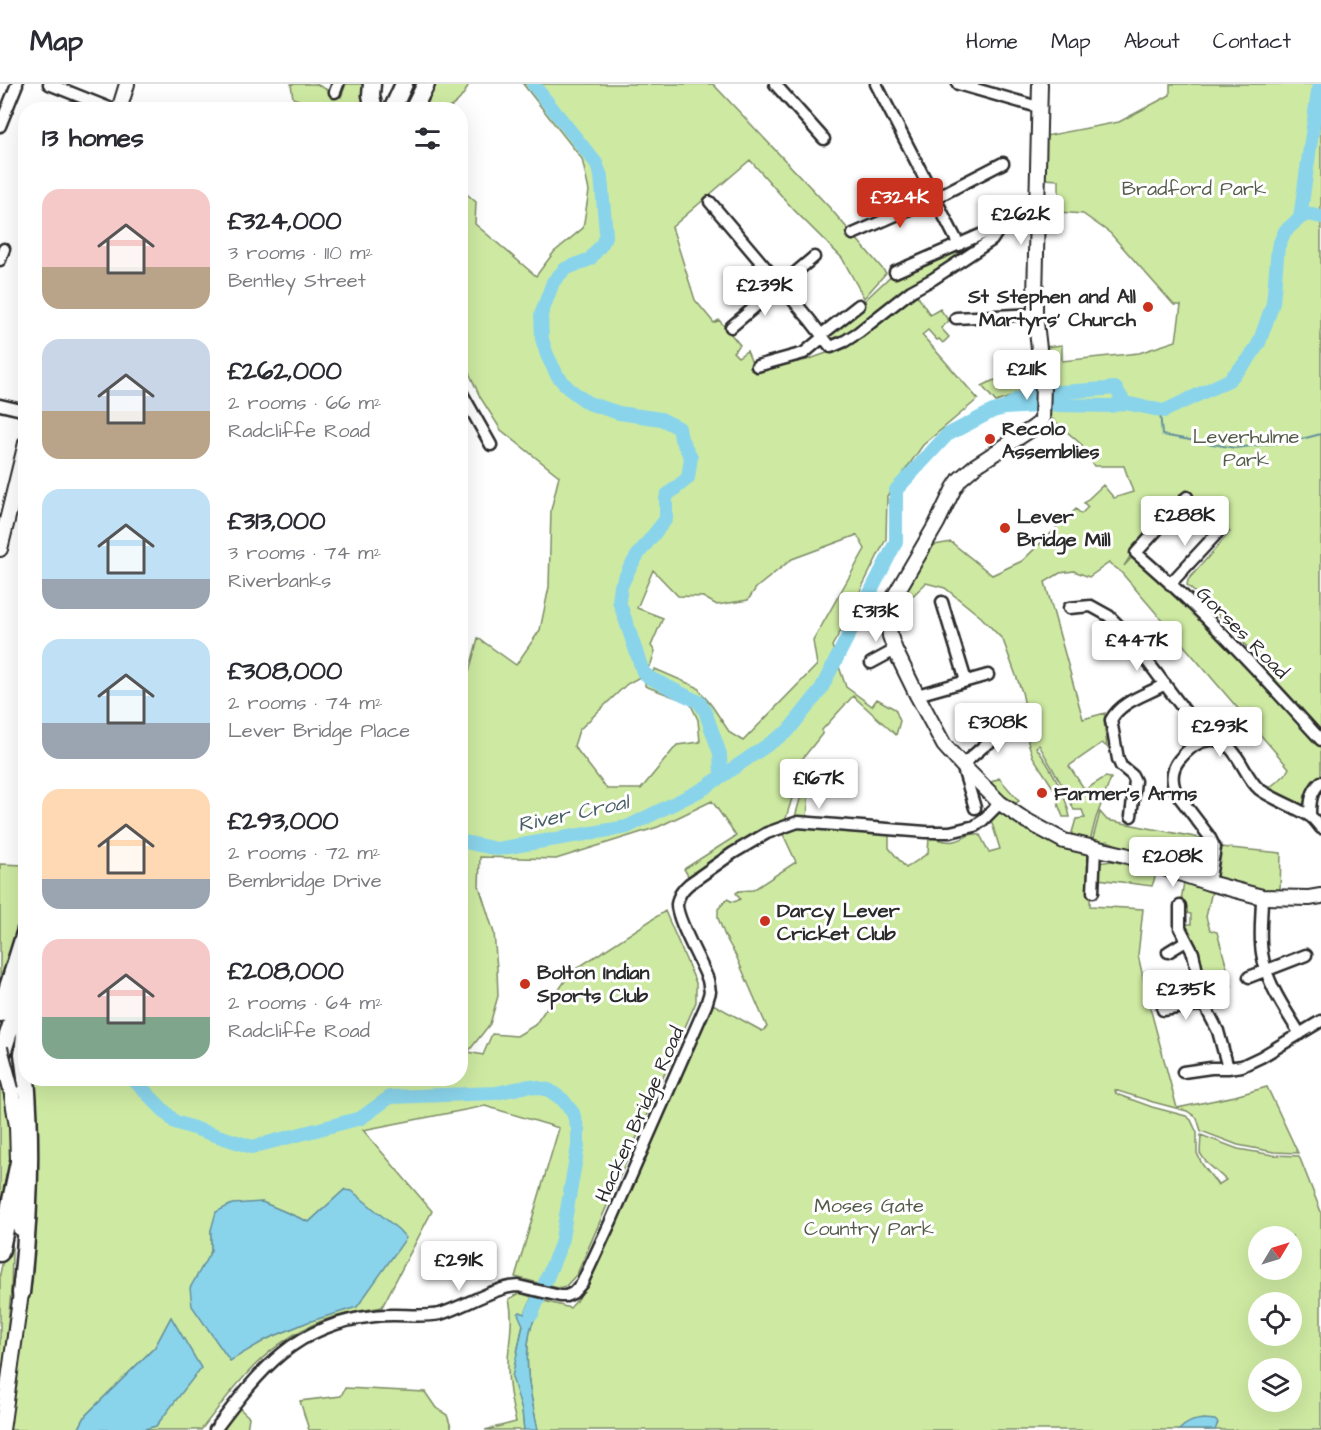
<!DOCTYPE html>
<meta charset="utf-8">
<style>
:root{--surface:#fff;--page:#f7f7f7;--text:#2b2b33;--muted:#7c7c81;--line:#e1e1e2;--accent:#c8321e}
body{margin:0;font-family:"Architects Daughter",sans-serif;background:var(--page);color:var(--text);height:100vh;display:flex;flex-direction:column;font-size:22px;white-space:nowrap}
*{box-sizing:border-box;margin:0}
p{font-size:20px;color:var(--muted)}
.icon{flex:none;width:33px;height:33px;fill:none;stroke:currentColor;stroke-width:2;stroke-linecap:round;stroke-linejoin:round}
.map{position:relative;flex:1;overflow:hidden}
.side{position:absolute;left:18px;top:18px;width:450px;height:984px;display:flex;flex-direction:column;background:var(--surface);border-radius:24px;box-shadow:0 6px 24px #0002}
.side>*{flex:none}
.needle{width:39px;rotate:52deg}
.tools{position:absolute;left:1248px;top:1142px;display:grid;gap:12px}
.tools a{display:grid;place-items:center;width:54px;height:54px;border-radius:50%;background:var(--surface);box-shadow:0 6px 24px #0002;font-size:30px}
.price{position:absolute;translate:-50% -51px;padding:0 14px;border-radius:6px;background:#fff;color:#222;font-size:20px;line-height:39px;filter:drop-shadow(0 2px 3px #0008)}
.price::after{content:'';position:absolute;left:50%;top:36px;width:18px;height:14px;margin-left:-9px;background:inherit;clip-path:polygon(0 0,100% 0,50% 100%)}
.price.active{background:var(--accent);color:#fff}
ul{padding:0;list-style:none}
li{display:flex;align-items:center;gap:18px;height:150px;padding:0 24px}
li span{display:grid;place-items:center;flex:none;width:168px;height:120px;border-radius:18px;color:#555}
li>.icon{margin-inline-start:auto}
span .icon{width:72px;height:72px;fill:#fffc;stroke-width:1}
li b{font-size:26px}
h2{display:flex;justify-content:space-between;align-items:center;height:72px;padding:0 24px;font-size:26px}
header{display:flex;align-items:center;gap:36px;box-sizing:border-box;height:84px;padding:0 30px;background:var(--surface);border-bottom:2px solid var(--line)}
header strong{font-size:28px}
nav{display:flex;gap:33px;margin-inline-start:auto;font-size:21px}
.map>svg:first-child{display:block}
.green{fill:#ceeaa2;stroke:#7c8a66;stroke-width:1.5;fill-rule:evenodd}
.water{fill:#8ad4eb;stroke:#64909e;stroke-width:1.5}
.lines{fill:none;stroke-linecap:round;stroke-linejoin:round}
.stream{stroke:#64909e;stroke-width:2}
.river{stroke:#8ad4eb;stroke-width:14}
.minor-casing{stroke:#2b2b2b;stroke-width:15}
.major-casing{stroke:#2b2b2b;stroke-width:18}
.highway-casing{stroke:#2b2b2b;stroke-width:21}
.minor{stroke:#fff;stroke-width:10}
.major{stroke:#fff;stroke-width:14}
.highway{stroke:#fff;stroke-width:16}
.major-bridge-casing{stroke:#2b2b2b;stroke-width:18;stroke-linecap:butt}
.major-bridge{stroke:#fff;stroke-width:14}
.poi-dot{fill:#c8321e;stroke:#fff;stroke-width:2}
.labels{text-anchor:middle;stroke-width:6;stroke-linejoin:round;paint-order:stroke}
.park-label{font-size:20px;fill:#545b49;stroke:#fff}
.poi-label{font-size:20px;font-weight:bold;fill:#2b2b2b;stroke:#fff;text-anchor:start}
.street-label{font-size:20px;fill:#2b2b2b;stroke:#fff}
.water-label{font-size:21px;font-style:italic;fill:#485e65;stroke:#fff}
</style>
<header>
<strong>Map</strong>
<nav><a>Home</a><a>Map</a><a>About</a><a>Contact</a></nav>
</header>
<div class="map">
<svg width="1321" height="1346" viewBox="0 0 1321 1346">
<rect width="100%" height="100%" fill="#fff"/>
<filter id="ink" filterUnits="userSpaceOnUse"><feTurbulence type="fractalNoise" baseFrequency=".0167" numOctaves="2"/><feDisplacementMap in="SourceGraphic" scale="12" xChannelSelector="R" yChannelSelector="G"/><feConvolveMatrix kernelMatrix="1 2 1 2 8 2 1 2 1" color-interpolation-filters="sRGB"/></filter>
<g filter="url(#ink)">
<!-- green -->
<path class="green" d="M291,0H316L341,13L346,0H367L370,25H323L293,14Z
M430,0H469C465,10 457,21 446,25C439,28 426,25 417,26Z
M523,0H713L829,123L886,189L864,214L842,174L794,126L750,76L672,143L695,216L714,239L719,236L740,261L733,268L738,273L747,267L755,286L807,276L835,266L825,251L863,218L895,188L956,164L961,172L874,231L881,239L917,211L930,231L940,225L949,237L941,244L949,253L943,259L939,255L937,256L928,246L922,251L978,315L923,361L887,412L886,455L862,503L851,529L832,562L846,603L872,622L877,615L895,625L900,637L896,651L853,612L822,646V650L792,688L797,698L785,737L690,795L684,785L736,752L712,717L658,743L556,775L480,773L479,802L494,849L497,885L498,912L490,940L468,968L483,971L492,950L517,952L535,941L571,888L665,827L696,899V918L577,1190L566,1202L558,1204L515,1193L559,1044L485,1022L363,1046L432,1127L382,1223C361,1227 339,1230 319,1238C264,1261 236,1301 201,1346H141L156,1342L171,1233L155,1263L86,1331L78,1346H7L30,995L460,994L461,593L468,592L478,554L516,581L540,546L549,503L551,426L559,392L501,346L480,313L466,282L461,277V105L476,118L475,140L536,192L554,168L583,144L589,107L582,75ZM857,451L865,465L813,557L817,581L743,657L730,649L712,622L697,603L655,585L645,596V602L690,619L698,636L700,658L677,661L641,705H607L574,662L579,646L627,600L640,593L651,580L655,567L651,562L663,534L637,524L653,486L678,512L703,513L717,521L748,516L756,504L792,475ZM344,1106L308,1238L267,1255L230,1276L191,1204L211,1167V1146L262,1118L309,1138Z
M1170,0H1321V652L1267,590L1235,547L1187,501L1188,496L1230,448L1186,409L1140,457L1124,482L1136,469L1321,659V695L1306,720L1304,721L1269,704L1285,691L1289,684L1120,487L1109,479L1089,493L1074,487L1060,489L1045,498L1083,635L1105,629L1104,637L1107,663L1102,659L1069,682L1085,706L1105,693L1111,694L1096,734L1090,757L1071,752L1076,735L1085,734L1082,726H1074L1066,708L1039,661L1036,663C1051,684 1065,708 1070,733H1063L1058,720L1056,708L1033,673L1028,658L1025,622L1022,608L1003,556L981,533L945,504L926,499L895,529L929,462L951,458L992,491L1022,477L1076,425L1081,430L1088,423L1084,419L1103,401L1114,414L1133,408L1124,382H1094L1082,361L1050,333L1048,284L1046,263L1062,261V277L1139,269L1176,257L1181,221H1174L1110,149L1083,130L1059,128V96L1044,95L1045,52L1119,38L1170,11Z
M1034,286L1035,304L996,318L982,302L992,297Z
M999,694L1019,717L1013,721L990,699Z
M804,701H809L807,735L795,733Z
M1002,725L1033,749L1061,764L1091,771L1090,822L1143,825L1138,871L1148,916L1177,1024L1235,1012L1267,1003L1298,1069L1274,1068L1238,1061L1201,1047L1197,1034L1187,1027L1153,1018L1115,1006L1116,1010L1152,1023L1186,1032L1191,1036L1197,1049V1069L1202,1080L1218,1101L1226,1096L1206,1078L1200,1069L1201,1051L1238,1065L1273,1071L1299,1072L1321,1128V1346H538C531,1313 523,1280 530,1247C532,1237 539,1226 544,1217L570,1224L579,1214L662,1037L713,920L762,947L767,943L737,874L725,852L718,834V825L727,815C732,818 735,819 740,815L736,809L739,807L753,806L796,778L782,748L799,743L889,751V764L906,784L928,769L929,753C937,755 947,759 955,757C966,755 967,748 980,751L989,768L1000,765L991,736ZM1258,1152H1292V1185H1258ZM1258,1218H1292V1251H1258ZM1258,1284H1292V1317H1258Z
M1100,728L1107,736L1205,755L1213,764L1206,792L1137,770L1108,757L1100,760L1092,758Z
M1220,763L1281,769L1280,807H1262L1217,795L1214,793V789Z
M1112,777L1157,788L1152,802L1098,795V779Z
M0,780L25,781V819L6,888L0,898Z
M1184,798L1212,807L1206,833L1210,846L1217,848L1232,902L1205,904L1198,869L1184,842V840H1191V830L1186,829L1183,826L1184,818L1181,817Z
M0,993L11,1047L12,1076L0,1150Z
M13,1129L11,1208L0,1323V1190Z
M520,1209L532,1213L525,1230L517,1269L524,1346H485L516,1338C511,1318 507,1298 508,1277C509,1255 514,1237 509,1215Z
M345,1304L425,1308L436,1324L447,1331L452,1346H309L300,1317L341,1312Z
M239,1324L249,1333L247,1346H221Z"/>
<!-- water -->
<path class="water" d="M344,1106L352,1107L399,1146L406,1154L357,1223L308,1238L267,1255L230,1277L192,1222L190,1204L211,1167V1146L216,1128L232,1120L262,1118L309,1138Z
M532,1213L544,1217C539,1226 532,1237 530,1247C523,1280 531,1313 538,1346H524L522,1327L512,1293L523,1241L518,1230L520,1228L525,1230Z
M171,1233L201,1284L156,1342L141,1346H78L86,1331L155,1263Z
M1204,1335L1215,1336L1218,1339L1215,1346H1179C1187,1338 1193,1336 1204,1335Z"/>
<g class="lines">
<!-- stream -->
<path class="stream" d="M1160,327L1162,351L1235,364L1294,357L1321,350"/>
<!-- river -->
<path class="river" d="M533,0L596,79L601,92L606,150L602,160L590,175L565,185L553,198L541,231L542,255L547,271L557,291L568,304L588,319L619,329L661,335L679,344L681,355L691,373L688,394L667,411L666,415V435L639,469L629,485L621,502L619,517L643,588L650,594L699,618L705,627L720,670L721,692
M1300,134L1308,130L1321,133
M1005,324L1018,315L1030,310L1105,305L1115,304L1116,305L1125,319
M460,757L497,765L627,743L703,705L788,647L820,607L896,458V406L947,351L993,327L1005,324L1053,321L1111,322L1125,319L1164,327L1229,296L1248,276L1259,259L1273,219L1278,163L1285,147L1300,134L1319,0
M132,994L175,1038L252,1063L361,1034L390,1013L496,1009L529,1002L549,1006L563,1016L573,1029L578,1045V1062L561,1160L532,1230"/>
<!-- minor casing -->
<g class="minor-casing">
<path id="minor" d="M49,0L114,26
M775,0L824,55
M876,0L959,161
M958,0L1038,23
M335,8L338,0
M0,42L17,0
M710,118L809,235L830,262L831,263L845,257L859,248L911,207L933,195L992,156L1001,142
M853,150L935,114L1003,79
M0,176L4,165
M895,188L1001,142L1038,121
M956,234L1035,230
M731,243L814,173
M821,251L859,221
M757,282L804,269L823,253
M460,306L491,361
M0,321L26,327
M1187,413L1136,469C1203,526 1262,591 1321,656
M1170,500L1221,445
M942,518L966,597
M1069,524L1091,522L1109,532L1126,549L1194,639L1201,657
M871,579L895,566
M917,611L988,591
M975,724L962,681L984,662L1019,640
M1310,731C1310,718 1311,707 1321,698
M1131,732L1135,697L1132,691L1121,682L1118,675L1111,636C1122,616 1147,611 1165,600
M1209,799L1215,764L1209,752L1177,710C1171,698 1171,686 1179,676C1185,668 1195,659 1205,657C1236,649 1241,690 1259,705C1271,714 1294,723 1308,731C1313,733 1317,739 1321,744
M1093,808L1095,764
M1262,813C1262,830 1259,852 1262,869C1266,899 1285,925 1300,950
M1180,822V844L1193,869L1204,920L1218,947L1228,984
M1168,868L1186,857
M1249,893L1306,871
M1163,926L1204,920
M1183,988L1211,984H1228L1242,982L1261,973L1321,937
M215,1346C260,1286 295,1240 375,1232C397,1229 419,1234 440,1230C463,1223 495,1203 518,1202L560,1212H566L573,1209L582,1199L611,1137L706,921L710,908L708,896C702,879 676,835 677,820C678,812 683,805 689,800L733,769L767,749L798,738L926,748H950L975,742L982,737L1000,719"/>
</g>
<!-- major casing -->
<g class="major-casing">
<path id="major" d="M1040,0L1035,213V230L1043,299L1042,337L1033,344L975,382L960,395L954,404L937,439L894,513L889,536L890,552L895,566L917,611L944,661L962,681L1000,719L1025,736L1064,757L1125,771L1209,799L1262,813L1309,814L1321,812
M119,26L127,0
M0,465L26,359
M11,1005L17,1042L20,1144
M2,1346L21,1209V1199"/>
</g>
<!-- highway casing -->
<g class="highway-casing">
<path id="highway" d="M372,0L371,11L374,26
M392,26L404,0
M413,26L426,0
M0,929L26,846
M26,941L23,970L26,993
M0,976L26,894
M0,1169L19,1078
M21,1209C29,1138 32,1066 26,994"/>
</g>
<!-- minor -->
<use href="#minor" class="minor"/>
<!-- major -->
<use href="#major" class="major"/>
<!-- highway -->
<use href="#highway" class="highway"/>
<!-- major-bridge casing -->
<g class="major-bridge-casing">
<path id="major-bridge" d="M0,964L11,1005"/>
</g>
<!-- major-bridge -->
<use href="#major-bridge" class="major-bridge"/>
</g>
</g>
<!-- markers -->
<g class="poi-dot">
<circle cx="1148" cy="223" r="6"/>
<circle cx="990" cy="355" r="6"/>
<circle cx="1005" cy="444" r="6"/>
<circle cx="1042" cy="709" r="6"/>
<circle cx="765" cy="837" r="6"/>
<circle cx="525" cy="900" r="6"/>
</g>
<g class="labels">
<!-- park labels -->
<g class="park-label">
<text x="1194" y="111">Bradford Park</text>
<text x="1246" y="359">Leverhulme<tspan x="1246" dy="23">Park</tspan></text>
<text x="869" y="1128">Moses Gate<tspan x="869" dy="23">Country Park</tspan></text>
</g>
<!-- poi labels -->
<g class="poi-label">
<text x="1136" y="219" text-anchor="end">St Stephen and All<tspan x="1136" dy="23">Martyrs' Church</tspan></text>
<text x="1002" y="351">Recolo<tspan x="1002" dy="23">Assemblies</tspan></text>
<text x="1017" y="439">Lever<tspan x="1017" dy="23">Bridge Mill</tspan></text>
<text x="1054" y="716">Farmer's Arms</text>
<text x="777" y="833">Darcy Lever<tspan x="777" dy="23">Cricket Club</tspan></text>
<text x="537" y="895">Bolton Indian<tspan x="537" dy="23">Sports Club</tspan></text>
</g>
<!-- street labels -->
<g class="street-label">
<text transform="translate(1243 548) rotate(45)" y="7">Gorses Road</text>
<text transform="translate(639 1030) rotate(-66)" y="7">Hacken Bridge Road</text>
</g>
<!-- water labels -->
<g class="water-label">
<text transform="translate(573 729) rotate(-12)" y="7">River Croal</text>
</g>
</g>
</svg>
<div class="tools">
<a><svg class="needle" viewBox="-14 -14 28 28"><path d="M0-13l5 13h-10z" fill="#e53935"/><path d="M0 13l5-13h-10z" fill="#7c7c81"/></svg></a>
<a><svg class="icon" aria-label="locate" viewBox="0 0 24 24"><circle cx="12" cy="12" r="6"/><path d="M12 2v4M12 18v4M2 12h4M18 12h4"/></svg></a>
<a><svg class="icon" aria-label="layers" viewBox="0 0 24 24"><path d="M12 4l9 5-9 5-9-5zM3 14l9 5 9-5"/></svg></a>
</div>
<b class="price active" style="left:900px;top:145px">£324K</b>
<b class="price" style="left:1021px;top:162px">£262K</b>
<b class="price" style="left:765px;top:233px">£239K</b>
<b class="price" style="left:1027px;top:317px">£211K</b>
<b class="price" style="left:1185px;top:463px">£288K</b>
<b class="price" style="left:876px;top:559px">£313K</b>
<b class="price" style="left:1137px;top:588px">£447K</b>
<b class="price" style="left:998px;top:670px">£308K</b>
<b class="price" style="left:1220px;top:674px">£293K</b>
<b class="price" style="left:819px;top:726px">£167K</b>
<b class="price" style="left:1173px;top:804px">£208K</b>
<b class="price" style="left:1186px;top:937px">£235K</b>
<b class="price" style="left:459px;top:1208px">£291K</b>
<section class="side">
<h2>13 homes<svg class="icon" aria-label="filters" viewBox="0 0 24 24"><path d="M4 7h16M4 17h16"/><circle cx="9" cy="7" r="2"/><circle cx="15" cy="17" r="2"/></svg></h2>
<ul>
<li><span style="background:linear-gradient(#f6c9c9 65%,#b9a48a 0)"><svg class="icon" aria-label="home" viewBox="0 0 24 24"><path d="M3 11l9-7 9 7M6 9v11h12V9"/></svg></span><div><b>£324,000</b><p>3 rooms · 110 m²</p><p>Bentley Street</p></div></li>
<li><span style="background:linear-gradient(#c9d6e8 60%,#b9a48a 0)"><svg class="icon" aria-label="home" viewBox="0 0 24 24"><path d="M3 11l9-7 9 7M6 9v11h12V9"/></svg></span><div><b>£262,000</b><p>2 rooms · 66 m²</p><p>Radcliffe Road</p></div></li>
<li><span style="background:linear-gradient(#bfe0f5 75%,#9aa5b1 0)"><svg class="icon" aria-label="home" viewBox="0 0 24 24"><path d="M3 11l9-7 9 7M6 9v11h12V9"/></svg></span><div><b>£313,000</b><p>3 rooms · 74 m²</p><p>Riverbanks</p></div></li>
<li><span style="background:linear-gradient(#bfe0f5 70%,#9aa5b1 0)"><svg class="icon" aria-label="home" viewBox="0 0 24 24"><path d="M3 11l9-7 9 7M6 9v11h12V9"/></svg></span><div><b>£308,000</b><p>2 rooms · 74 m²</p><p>Lever Bridge Place</p></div></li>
<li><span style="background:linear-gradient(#ffd9b3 75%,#9aa5b1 0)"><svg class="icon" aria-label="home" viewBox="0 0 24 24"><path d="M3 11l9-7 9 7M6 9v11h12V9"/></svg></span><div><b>£293,000</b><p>2 rooms · 72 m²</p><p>Bembridge Drive</p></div></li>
<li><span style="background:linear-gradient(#f6c9c9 65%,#7fa58c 0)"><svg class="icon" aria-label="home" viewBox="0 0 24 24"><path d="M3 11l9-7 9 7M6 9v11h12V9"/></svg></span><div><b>£208,000</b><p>2 rooms · 64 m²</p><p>Radcliffe Road</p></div></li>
</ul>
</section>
</div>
